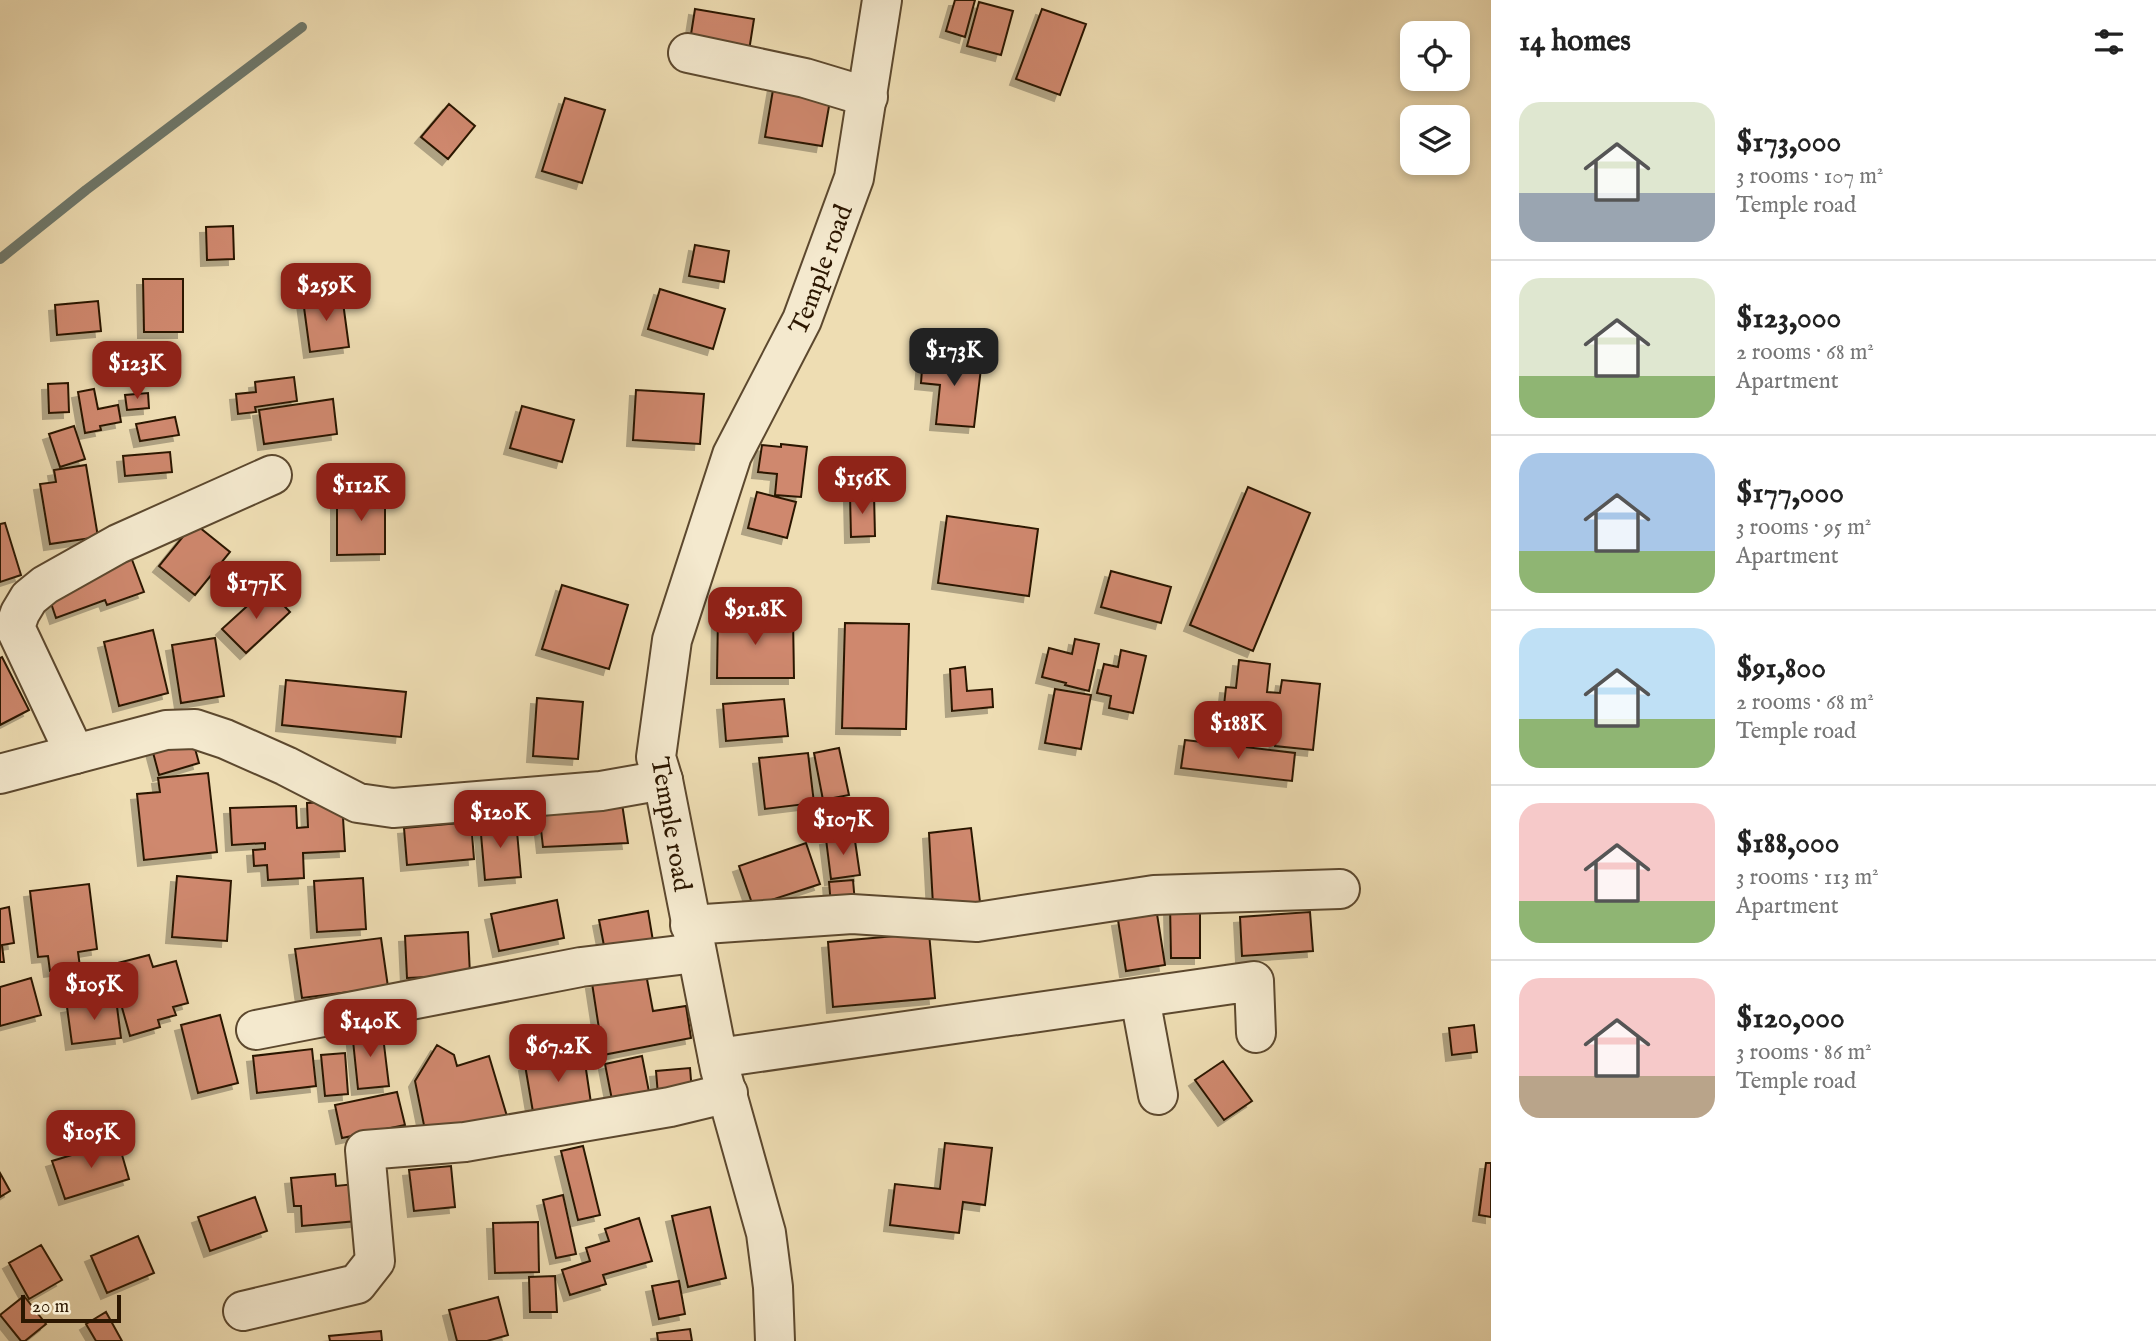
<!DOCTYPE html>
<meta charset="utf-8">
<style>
:root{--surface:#fff;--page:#f2f2f2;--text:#222;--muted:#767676;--line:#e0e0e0;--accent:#8f2418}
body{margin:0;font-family:"IM FELL English",serif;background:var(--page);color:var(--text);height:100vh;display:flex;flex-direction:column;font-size:26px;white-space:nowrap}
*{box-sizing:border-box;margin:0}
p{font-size:23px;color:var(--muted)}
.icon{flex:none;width:38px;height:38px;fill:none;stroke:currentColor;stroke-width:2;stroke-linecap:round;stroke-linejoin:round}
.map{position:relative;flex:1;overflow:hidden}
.panel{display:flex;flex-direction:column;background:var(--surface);width:665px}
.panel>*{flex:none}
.controls{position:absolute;left:1400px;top:21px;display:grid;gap:14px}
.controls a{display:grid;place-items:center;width:70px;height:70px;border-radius:14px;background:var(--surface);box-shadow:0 4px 10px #0003;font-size:35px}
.scale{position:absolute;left:21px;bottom:18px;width:100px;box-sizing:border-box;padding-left:7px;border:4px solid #2c1701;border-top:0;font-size:19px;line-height:24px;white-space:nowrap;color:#2c1701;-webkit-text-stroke:5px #f4e9ce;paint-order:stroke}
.price{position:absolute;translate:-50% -60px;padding:0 16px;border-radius:14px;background:var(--accent);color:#fff;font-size:23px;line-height:46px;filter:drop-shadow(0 2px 4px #0008)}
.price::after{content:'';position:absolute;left:50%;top:42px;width:21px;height:16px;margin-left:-10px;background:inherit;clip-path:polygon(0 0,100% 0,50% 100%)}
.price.current{background:#222;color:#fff}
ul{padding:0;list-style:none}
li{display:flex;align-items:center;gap:21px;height:175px;padding:0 28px}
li+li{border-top:2px solid var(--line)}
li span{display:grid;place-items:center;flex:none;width:196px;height:140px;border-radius:21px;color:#555}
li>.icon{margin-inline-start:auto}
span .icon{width:84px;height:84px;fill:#fffc;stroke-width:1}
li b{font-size:30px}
h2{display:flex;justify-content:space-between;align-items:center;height:84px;padding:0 28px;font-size:30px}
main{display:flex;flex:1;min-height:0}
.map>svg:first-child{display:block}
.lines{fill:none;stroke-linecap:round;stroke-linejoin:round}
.stream{stroke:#6f796c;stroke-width:10}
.building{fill:#cf886e;stroke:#2c1701;stroke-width:2;filter:url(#shadow)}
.minor-casing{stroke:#5c482e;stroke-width:42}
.minor{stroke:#f4e9ce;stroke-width:38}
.labels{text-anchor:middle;stroke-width:5;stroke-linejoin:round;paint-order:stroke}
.street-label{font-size:26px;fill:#2c1701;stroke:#f4e9ce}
</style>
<main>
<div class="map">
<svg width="1491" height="1341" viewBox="0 0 1491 1341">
<defs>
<filter id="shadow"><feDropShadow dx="-6" dy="6" stdDeviation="0" flood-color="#0004"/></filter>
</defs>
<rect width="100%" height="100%" fill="#eeddb3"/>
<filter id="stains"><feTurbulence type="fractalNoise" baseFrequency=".00286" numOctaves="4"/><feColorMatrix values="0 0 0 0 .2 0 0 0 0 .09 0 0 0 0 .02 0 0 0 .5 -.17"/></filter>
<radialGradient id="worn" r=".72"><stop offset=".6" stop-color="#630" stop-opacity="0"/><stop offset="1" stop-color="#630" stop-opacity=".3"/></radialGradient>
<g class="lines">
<!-- stream -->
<path class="stream" d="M0,259L86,190L302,27"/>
</g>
<!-- building -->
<path class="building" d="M955,0H975L965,37L946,31Z
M979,2L1013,11L1001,55L967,46Z
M695,9L754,19L748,57L689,47Z
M1042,9L1086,24L1060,95L1016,79Z
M774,84L831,95L822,146L765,137Z
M565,98L605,110L582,183L542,171Z
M449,104L475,126L448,159L421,137Z
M233,226L234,259L207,260L206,227Z
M695,245L729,251L724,282L689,276Z
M143,279H183V332H144Z
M660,289L725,309L713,349L648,329Z
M342,295L349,347L310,352L303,300Z
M98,301L101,331L57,335L55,305Z
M923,356L982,360L974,427L936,424L940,385L921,383Z
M294,377L297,401L255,407L256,412L238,414L236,394L256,392L255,382Z
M68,383L69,412L49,413L48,384Z
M94,389L98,409L118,405L121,422L100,426L101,430L85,433L78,392Z
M636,390L704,394L700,444L633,440Z
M148,393L149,408L127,410L125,395Z
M333,399L337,434L264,444L259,410Z
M522,406L574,420L562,462L510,448Z
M175,417L179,435L140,441L136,424Z
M74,426L85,459L60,467L49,434Z
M781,444L807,447L801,497L775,495L777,474L758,472L762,445L781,447Z
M170,452L172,472L125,476L123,456Z
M86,465L98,537L50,544L40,484L56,482L54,470Z
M1248,487L1310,513L1253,651L1190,625Z
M337,492H385V554L337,555Z
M757,492L796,502L787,538L748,528Z
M874,494L875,536L851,537L850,495Z
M947,516L1038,529L1029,596L938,583Z
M5,523L21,575L0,582V524Z
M194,523L230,552L195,595L159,566Z
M131,557L144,592L107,605L105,600L56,618L46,588Z
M1111,571L1171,587L1161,623L1101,607Z
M562,585L628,605L609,669L542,649Z
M267,588L290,612L246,653L222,629Z
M718,613L793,617L794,678H717Z
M845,623L909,624L906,729L842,728Z
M153,630L168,693L119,706L104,642Z
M215,638L224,696L181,703L172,645Z
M1075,639L1099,644L1089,691L1065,685L1066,683L1042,677L1049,648L1072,654Z
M1121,650L1146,656L1133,713L1109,708L1111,696L1097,693L1104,664L1118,667Z
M2,657L29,710L0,725V658Z
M1239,660L1270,664L1267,692L1280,693L1282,680L1320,684L1313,750L1275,746L1276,739L1231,737V734L1221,733L1226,687L1236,688Z
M965,667L967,691L992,689L993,707L952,711L950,669Z
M286,680L406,692L401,737L282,725Z
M1055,689L1091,695L1081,749L1045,743Z
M537,698L583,702L578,759L533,756Z
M784,699L788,736L726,741L723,704Z
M191,734L199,763L159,775L151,745Z
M1185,740L1295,753L1292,781L1181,768Z
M839,748L849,795L823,800L814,753Z
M808,753L814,803L765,809L759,758Z
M208,773L217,852L144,860L137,794L160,792L158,778Z
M621,797L628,843L543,847L538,803Z
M342,801L345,851L303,853L304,878L268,880L267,865L254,866L253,850L265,849V843L232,845L230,808L296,806L297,828L308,827L307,803Z
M516,820L521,877L485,880L480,823Z
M471,822L474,859L407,865L404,828Z
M971,828L980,902L933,905L929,833Z
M854,834L860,875L831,879L826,839Z
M806,843L820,884L753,906L739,866Z
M177,876L231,881L227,941L172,937Z
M363,878L366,929L317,932L314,881Z
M853,880L855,903L831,905L829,882Z
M89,884L97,949L78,952L80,967L50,971L48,956L38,957L30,891Z
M557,900L564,938L499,951L491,914Z
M1170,904L1200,905V958H1171Z
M9,907L14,943L2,945L4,962H0V909Z
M648,911L654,947L606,956L599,920Z
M1310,912L1313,951L1242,956L1240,917Z
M1157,914L1165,965L1126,971L1118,920Z
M468,932L470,975L407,978L405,936Z
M929,933L935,998L833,1007L828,942Z
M381,938L388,987L302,998L295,949Z
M149,955L153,967L176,961L188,1003L173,1007L176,1015L158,1020L160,1027L130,1036L110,965Z
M646,974L653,1011L686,1006L691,1038L603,1055L592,983Z
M31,978L41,1015L0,1026V987Z
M116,999L121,1038L72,1044L67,1007Z
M220,1015L238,1083L198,1093L181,1025Z
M1474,1025L1477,1052L1452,1055L1449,1028Z
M382,1028L389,1086L358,1089L352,1031Z
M437,1045L454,1055L457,1066L489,1056L509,1123L426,1135L415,1081Z
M312,1049L316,1086L257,1093L253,1056Z
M345,1053L348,1094L325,1096L321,1055Z
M584,1056L591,1103L533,1112L525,1065Z
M642,1056L650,1097L613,1105L605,1064Z
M1223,1061L1252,1101L1224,1120L1195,1080Z
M690,1068L692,1092L658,1095L656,1071Z
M397,1092L405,1125L342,1138L335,1105Z
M118,1141L129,1179L65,1199L52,1161Z
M945,1143L992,1148L985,1205L963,1202L959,1233L890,1225L895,1184L940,1189Z
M583,1146L600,1215L578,1220L561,1151Z
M1486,1163H1491V1217L1479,1215Z
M451,1166L455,1207L414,1211L409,1170Z
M0,1173L10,1191L0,1197Z
M335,1174L336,1186L365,1183L368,1220L302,1226L301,1206H294L291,1178Z
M563,1195L576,1254L556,1258L543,1200Z
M255,1197L267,1231L210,1251L198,1217Z
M710,1207L726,1278L688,1287L672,1216Z
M639,1218L652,1261L603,1275L606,1284L570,1295L562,1270L590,1261L586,1248L609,1241L605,1229Z
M538,1222L539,1272L495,1273L493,1223Z
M138,1236L154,1273L107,1293L91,1256Z
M41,1245L62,1280L29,1299L9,1263Z
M555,1276L557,1312H530L529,1277Z
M679,1281L685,1314L659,1319L652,1286Z
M24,1296L46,1324L25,1341H21L0,1315Z
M498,1297L508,1335L487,1341H457L449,1310Z
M106,1312L122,1341H96L86,1324Z
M690,1329L692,1341H658L657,1333Z
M381,1331L382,1341H330L329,1336Z"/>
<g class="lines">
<!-- minor casing -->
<g class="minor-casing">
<g id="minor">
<path d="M688,53L805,78L868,97"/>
<path d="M75,754L15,627L20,613L29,598L45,585L118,544L272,475"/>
<path d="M0,774L166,730L195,729L225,739L286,766L358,803L393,808L601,791L663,780"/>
<path d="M690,925L852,914L977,922L1154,895L1340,889"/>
<path d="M1140,998L1158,1095"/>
<path d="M256,1030L581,967L696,953"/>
<path d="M718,1058L1254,981L1256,1033"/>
<path d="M243,1311L357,1284L375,1261L365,1150L465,1142L670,1107L728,1093"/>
<path id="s1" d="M775,1341L773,1287L766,1233L720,1069L663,780L656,757L672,640L732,455L802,320L854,178L882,0"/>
</g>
</g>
<!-- minor -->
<use href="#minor" class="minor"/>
</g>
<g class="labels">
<!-- street labels -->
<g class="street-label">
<text dy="9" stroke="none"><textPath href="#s1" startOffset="1116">Temple road</textPath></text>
<text transform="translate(672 824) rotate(80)" y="9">Temple road</text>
</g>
</g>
<rect width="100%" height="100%" filter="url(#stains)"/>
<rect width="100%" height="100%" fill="url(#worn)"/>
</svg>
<div class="controls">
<a><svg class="icon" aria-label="locate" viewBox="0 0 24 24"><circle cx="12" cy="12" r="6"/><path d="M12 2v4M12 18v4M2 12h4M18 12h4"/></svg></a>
<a><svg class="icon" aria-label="layers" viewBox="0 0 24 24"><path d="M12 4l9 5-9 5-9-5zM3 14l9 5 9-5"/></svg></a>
</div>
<div class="scale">20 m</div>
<b class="price" style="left:326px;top:323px">$259K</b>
<b class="price current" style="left:954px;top:388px">$173K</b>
<b class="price" style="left:137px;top:401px">$123K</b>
<b class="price" style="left:862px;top:516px">$156K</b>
<b class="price" style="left:361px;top:523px">$112K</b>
<b class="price" style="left:256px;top:621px">$177K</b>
<b class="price" style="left:755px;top:647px">$91.8K</b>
<b class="price" style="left:1238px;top:761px">$188K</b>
<b class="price" style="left:500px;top:850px">$120K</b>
<b class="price" style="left:843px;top:857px">$107K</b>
<b class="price" style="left:94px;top:1022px">$105K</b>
<b class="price" style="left:370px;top:1059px">$140K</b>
<b class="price" style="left:558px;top:1084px">$67.2K</b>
<b class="price" style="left:91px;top:1170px">$105K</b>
</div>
<section class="panel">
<h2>14 homes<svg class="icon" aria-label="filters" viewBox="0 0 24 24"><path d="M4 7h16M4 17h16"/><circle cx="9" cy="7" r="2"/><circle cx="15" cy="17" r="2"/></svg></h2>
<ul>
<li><span style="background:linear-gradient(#dfe7d0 65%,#9aa5b1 0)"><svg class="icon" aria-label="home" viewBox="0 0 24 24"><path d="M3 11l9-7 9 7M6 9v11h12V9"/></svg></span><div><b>$173,000</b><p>3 rooms · 107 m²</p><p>Temple road</p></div></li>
<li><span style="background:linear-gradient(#dfe7d0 70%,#8fb573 0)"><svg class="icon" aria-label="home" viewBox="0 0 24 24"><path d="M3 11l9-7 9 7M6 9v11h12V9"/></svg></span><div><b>$123,000</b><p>2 rooms · 68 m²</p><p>Apartment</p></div></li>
<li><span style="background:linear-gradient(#a9c7e8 70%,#8fb573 0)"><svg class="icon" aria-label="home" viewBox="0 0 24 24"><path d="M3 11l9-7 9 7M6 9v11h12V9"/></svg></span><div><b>$177,000</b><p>3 rooms · 95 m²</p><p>Apartment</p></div></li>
<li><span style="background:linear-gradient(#bfe0f5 65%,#8fb573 0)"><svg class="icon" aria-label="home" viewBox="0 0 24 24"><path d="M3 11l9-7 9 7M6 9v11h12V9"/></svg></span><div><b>$91,800</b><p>2 rooms · 68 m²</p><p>Temple road</p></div></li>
<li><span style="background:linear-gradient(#f6c9c9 70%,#8fb573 0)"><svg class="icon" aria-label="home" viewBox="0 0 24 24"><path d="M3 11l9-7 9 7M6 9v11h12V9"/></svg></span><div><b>$188,000</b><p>3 rooms · 113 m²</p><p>Apartment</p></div></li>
<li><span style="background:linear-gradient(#f6c9c9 70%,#b9a48a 0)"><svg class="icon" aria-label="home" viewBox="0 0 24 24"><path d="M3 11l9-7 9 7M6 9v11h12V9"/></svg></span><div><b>$120,000</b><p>3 rooms · 86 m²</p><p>Temple road</p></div></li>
</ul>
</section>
</main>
